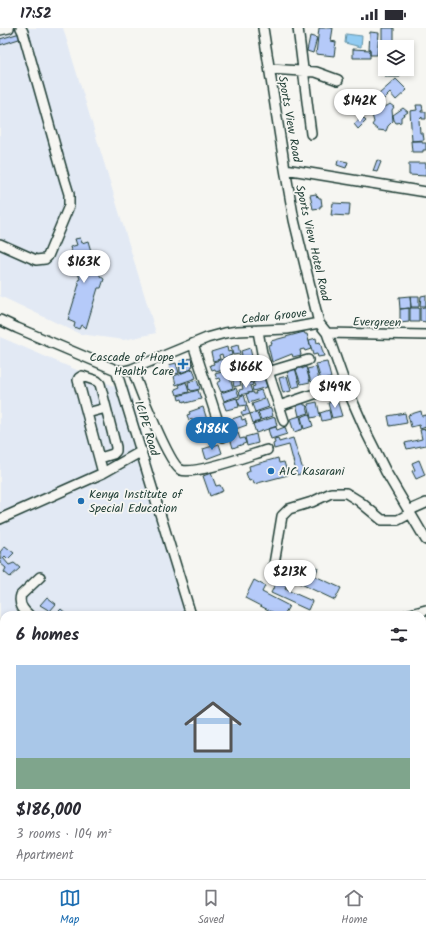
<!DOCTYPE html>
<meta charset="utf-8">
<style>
:root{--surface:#fff;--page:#f7f7f7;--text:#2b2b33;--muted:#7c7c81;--line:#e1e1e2;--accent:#1f6fb2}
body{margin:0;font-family:Kalam,sans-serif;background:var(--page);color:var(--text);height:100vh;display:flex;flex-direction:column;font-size:15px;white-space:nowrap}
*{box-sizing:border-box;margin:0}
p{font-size:13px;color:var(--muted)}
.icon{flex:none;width:22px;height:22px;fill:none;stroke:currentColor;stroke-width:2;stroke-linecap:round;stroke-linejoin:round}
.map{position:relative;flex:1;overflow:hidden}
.side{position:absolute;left:0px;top:583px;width:426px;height:268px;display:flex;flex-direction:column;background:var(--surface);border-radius:12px 12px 0 0;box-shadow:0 2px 6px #0003}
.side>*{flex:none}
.tools{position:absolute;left:378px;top:12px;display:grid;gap:8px}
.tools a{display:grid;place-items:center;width:36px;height:36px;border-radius:0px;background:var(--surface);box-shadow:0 2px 6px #0003;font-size:20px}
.price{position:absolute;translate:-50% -34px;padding:0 9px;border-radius:14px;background:#fff;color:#222;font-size:13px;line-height:26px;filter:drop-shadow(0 1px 2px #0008)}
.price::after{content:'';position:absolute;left:50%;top:24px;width:12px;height:9px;margin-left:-6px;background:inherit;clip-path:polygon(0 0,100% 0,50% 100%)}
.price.selected{background:var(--accent);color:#fff}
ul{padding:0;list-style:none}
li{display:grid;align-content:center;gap:8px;height:212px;padding:0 16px}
li span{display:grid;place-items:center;height:124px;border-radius:0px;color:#555}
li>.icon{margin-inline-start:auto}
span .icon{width:72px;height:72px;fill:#fffc;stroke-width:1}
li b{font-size:17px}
h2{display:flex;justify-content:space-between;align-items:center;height:48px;padding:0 16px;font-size:17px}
.status{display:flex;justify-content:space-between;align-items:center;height:28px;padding:0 20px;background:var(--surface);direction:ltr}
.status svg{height:11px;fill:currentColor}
.tabs{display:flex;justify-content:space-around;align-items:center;height:56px;border-top:1px solid var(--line);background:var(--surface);font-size:11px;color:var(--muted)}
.tabs a{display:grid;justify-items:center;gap:2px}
.tabs .selected{color:var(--accent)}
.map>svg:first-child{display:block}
.built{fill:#e2e9f4}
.water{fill:#92ccf2;stroke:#6493a6}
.building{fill:#b5caf9;stroke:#1f3d34}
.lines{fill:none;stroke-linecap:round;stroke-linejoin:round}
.minor-casing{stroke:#1f3d34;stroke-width:12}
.minor{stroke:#f6f6f2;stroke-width:9}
.poi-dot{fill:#1f6fb2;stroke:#f6f6f2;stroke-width:1.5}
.labels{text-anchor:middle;stroke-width:3.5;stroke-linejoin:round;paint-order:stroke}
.street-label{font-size:12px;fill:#1f3d34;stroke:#f6f6f2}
.poi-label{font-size:12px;fill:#1f3d34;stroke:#f6f6f2;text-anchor:start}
</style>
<div class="status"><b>17:52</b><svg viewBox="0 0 49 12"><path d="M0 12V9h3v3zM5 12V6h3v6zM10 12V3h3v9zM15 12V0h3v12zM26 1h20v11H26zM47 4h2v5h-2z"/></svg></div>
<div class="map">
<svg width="426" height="851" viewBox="0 0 426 851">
<rect width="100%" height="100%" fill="#f6f6f2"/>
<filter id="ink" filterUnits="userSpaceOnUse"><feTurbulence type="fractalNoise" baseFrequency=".025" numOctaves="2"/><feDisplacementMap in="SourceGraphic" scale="8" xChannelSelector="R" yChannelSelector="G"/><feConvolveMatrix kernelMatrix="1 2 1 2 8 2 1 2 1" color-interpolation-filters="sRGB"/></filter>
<g filter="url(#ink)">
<!-- built -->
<path class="built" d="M0,0H63L156,305L124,312L80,306L0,268Z
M0,309L116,359L128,357L196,587H4V847H51L43,851H0Z"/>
<!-- water -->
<path class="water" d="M346,6L362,8L361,19L345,15Z"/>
<!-- building -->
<path class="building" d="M319,0H333L331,13L336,14L334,28L316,26Z
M382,0H394V19H385V28H382Z
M370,4L379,5L377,27H370V21H369Z
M20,5L22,10L0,17V11Z
M310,8L317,10L313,25L307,23Z
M353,21L370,22V30H353Z
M385,41H400V49H386Z
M396,51L407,62L396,72L390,65L384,71L379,66Z
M390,76L394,79L392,82L393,93L388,98L386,103L378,102L372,97L374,94L372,87L373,82L376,79L387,78Z
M416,77H422L423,82L421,83V84H426V91H422V89L419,92L420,105H423L424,112L412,113L410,83L417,82Z
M403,80L408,84L401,89V94L396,95L394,92L393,87Z
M362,89L366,93L358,101L354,96Z
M411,113H422V115H426V122H423V124H412Z
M338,132L348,134L346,140L337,137Z
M377,132L381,134L377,144L373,143Z
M409,135H426V148L409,147Z
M316,166L317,169L318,168L319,170H321L322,178H320V180L313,181L310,167Z
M333,175L350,176L349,188L331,187Z
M80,210L82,215L88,213L97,244L100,245V248L104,251L101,260H98L86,300L81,297L79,301L74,299L75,295L68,292L79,256L78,252L80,251L70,219L77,217L75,211Z
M426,267V278H420L421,268Z
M410,268H419V279H411Z
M410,268L411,280L400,281L399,269Z
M424,279H426V294L420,293V280Z
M409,280V294L400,295V281Z
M410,280H419V294H410Z
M304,304L305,306H307L311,321L305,323L304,321L300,322L301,327L293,329L292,326L272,334L268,317L272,316L271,313Z
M316,310L317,315L320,314L324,328L318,329L317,326L313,327L309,312Z
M238,317L240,326L233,327L231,319Z
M227,319L228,324L231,323L232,327L223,330L222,326L219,327L220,331L213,333L211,324Z
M250,320L253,333L241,336L239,328L242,327L241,323Z
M191,330L193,338L191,339L192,341L180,345L179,334Z
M223,331L226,341L216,344L215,341L212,342L210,337L214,336L213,334Z
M259,332L261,341L248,345L245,336Z
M327,334L331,350L321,352L316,336Z
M176,335L179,345L172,347L169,337Z
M241,336L244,340L246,345L239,347L241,357L234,359L233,353L234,352L233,349H235L233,345H231L230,339Z
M301,337L302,341L306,339L310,354L301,356L295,339Z
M316,339L319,352L311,354L307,341Z
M295,340L300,358L292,360L287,342Z
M193,341L196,350L176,357L174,348Z
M229,342L232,349L230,350L233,360L221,364L217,355L221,353L220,350L217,351L215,346Z
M287,348L291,363L283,365L279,350Z
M264,350L267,359L253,363L252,359L255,358L253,354Z
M197,352L200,361L191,363L190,361L189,362L188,354Z
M186,354L189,364L177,367L175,361L180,359L179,357Z
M252,354L253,357L250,358L252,364L240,367L239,362L243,361L242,357Z
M236,360L239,368L224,373L221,365Z
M198,362L201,371L186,375L185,373L183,374L182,371L179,372L178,368Z
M261,362L264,370L249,375L246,366L253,364L254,366H256L255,364Z
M244,367L247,377L240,378L237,371L240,370V368Z
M237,370L239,379L226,382L223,374Z
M266,371L269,379L255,384L252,376Z
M337,372L342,388L332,390L328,375Z
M303,373L304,377H306L309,385L299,388L296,375Z
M317,374L320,388L311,390L308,376Z
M247,378L250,386L243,388L241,384L246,383L245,379Z
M203,379L209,398L192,404L190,397L193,396L192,391L189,392L187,387L190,386L189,384Z
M271,380L273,388L261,392L258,384Z
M329,382L331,391L322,393L320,385Z
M421,383L422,388L426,387V399L420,401L419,397L411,399L408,387Z
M255,384L257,385L260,393L253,395L250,386Z
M405,385L407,395L390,398L388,388Z
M309,386L313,398L304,401L301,389Z
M241,388L242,392L245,391L247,397L233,402L229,392Z
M300,388L303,401L294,404L290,391Z
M275,389L277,398L256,405L253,396Z
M212,398L215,408L197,414L195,408L198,407L197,403Z
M276,399L277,402L285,399L287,406L271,411L268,401Z
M426,401V417L407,421L405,415L422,411L420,402Z
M238,405L240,411L244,410L246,415L233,420L230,410L234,409V406Z
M256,406L258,415L247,418L245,409Z
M278,410L279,414L293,410L304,445L297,447L289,417L274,421L273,416L275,415L274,411Z
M219,416L222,425L206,431L203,421Z
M278,430L279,435L284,434L288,447L254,456L253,452L249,453L246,445L250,443L249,438Z
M419,432L425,447L416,451L412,443L415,442L412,435Z
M211,445L216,458L220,457L223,463L210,468L203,448Z
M5,518L14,525L8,531L5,528L3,530L9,537L14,535L20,540L10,549L4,544L6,540L0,535L1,526L0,524Z
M306,535L318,540L315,548L341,560L335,572L297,554Z
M279,548L289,553L285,561L312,573L308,582L271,565Z
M254,552L265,558L262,564L289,578L284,587H278L245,570Z
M47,569L56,576L50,583L40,577Z
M61,581L68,587H55Z"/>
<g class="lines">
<!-- minor casing -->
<g class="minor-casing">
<path id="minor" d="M263,0L285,141L426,164
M298,0L311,106
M0,2L9,0
M270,41L316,44L338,52
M285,141L294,192L319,295
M0,216L36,232L45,231L48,228L69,178V166L65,153L23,4L21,0
M0,292L17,300L116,342L191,587
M258,303L262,325L284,393
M327,305L426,307
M193,316L223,409
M132,341C138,357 169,437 181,442C195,447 250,427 267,422
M116,342L124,343L132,341L207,310L225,305L238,303L287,301L319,295L327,305L345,356L367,406L386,444L426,512
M268,344L308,332
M279,378L329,361
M87,385L106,380
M100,430L113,426L116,423V419L100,356L97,353L82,348L79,350L78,352L103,445
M410,482L426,475
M0,491L103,445L142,423
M274,536L282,488L289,481L312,474L331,465H346L359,473L382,492H398L411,485
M29,587C23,582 18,576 21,567L40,549
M407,587L426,582
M0,707H4"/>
</g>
<!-- minor -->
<use href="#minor" class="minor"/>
</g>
</g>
<!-- markers -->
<g class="poi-dot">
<path d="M181 330h4v4h4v4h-4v4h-4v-4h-4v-4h4z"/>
<circle cx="271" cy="443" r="4"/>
<circle cx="81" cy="473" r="4"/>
</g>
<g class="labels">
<!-- street labels -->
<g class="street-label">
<text transform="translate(290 91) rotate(80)" y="4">Sports View Road</text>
<text transform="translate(313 215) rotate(77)" y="4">Sports View Hotel Road</text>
<text transform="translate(274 288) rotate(-6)" y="4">Cedar Groove</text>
<text transform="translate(377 294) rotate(1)" y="4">Evergreen</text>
<text transform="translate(147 400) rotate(73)" y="4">ICIPE Road</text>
</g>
<!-- poi labels -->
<g class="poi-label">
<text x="174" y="333" text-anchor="end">Cascade of Hope<tspan x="174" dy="14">Health Care</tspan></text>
<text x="279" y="447">AIC Kasarani</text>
<text x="89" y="470">Kenya Institute of<tspan x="89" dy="14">Special Education</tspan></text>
</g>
</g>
</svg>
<div class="tools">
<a><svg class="icon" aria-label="layers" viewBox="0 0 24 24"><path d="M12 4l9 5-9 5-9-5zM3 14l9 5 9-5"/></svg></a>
</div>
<b class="price" style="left:360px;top:95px">$142K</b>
<b class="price" style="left:84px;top:256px">$163K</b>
<b class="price" style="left:246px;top:361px">$166K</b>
<b class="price" style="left:335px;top:381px">$149K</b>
<b class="price selected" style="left:212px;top:423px">$186K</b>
<b class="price" style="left:290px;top:566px">$213K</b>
<section class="side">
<h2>6 homes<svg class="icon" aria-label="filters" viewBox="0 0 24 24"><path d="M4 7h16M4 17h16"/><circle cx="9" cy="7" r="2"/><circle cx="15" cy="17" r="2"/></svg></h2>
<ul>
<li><span style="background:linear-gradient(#a9c7e8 75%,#7fa58c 0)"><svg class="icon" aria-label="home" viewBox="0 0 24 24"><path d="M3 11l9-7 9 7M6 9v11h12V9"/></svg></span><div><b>$186,000</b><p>3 rooms · 104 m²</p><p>Apartment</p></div></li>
</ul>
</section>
</div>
<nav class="tabs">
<a class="selected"><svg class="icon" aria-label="map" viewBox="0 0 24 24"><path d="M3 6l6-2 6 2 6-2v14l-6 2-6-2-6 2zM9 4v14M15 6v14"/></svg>Map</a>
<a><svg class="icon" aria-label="saved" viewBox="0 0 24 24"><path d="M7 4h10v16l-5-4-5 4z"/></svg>Saved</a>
<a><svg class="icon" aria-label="home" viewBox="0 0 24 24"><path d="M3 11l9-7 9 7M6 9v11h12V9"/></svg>Home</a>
</nav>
